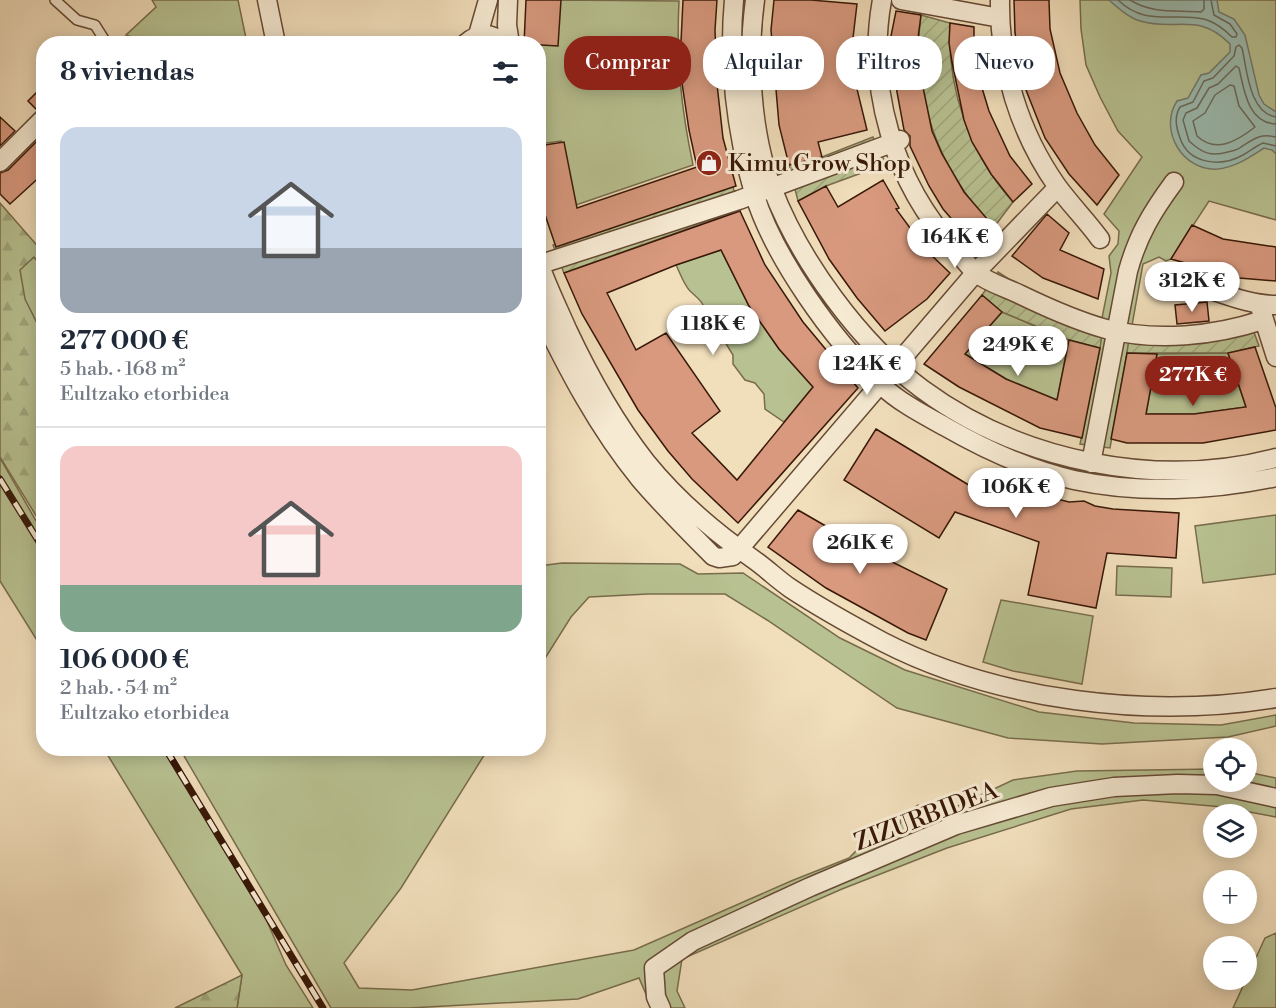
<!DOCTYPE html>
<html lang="es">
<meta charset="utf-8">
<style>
:root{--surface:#fff;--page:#f2f2f3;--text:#1f2937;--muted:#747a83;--line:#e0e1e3;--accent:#8f2418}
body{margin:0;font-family:"Libre Bodoni",serif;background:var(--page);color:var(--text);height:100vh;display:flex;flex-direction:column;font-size:22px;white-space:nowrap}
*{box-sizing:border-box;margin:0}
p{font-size:20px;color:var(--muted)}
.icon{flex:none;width:33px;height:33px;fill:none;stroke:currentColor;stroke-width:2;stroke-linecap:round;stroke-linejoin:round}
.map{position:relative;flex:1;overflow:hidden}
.panel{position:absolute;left:36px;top:36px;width:510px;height:720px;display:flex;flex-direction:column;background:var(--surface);border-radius:24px;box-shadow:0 3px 15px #0003}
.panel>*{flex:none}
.banner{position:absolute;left:564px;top:36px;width:570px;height:54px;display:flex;gap:12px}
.buttons{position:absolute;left:1203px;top:738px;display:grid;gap:12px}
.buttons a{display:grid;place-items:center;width:54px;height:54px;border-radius:50%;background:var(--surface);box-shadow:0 3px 15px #0003;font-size:30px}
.price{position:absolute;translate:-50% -51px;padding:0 14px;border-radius:21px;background:#fff;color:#222;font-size:20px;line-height:39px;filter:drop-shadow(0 2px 3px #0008)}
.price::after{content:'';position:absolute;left:50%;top:36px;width:18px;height:14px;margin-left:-9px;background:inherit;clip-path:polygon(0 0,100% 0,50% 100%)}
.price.selected{background:var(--accent);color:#fff}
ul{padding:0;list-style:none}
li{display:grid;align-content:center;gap:12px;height:318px;padding:0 24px}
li+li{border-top:2px solid var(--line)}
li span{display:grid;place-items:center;height:186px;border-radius:18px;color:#555}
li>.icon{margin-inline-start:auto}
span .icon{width:108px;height:108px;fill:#fffc;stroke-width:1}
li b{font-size:26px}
h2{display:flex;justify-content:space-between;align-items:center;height:72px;padding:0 24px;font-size:26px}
.pill{padding:0 21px;border-radius:24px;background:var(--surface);box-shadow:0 3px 15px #0003;font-size:21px;line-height:54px}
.pill.selected{background:var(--accent);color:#fff}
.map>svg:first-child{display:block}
.green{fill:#b8c191;stroke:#786c4c;stroke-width:1.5}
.forest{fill:url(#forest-firs);stroke:#786c4c;stroke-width:1.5}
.garden{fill:url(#garden-furrows);stroke:#786c4c;stroke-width:1.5}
.water{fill:#9bbcb1;stroke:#737a6d;stroke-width:1.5}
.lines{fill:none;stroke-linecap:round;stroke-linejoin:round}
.shore{stroke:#6a6a5c;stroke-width:1.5}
.building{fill:#d8997e;stroke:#381807;stroke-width:1.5;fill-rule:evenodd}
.lane-casing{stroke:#664a34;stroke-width:12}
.street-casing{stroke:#664a34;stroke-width:21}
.lane{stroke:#f6ead3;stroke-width:9}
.street{stroke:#f6ead3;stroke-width:18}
.rail-casing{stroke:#381807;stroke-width:7}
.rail{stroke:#f6ead3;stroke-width:4.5;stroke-dasharray:14;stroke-linecap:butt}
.labels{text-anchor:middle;stroke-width:6;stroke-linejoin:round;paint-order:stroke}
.poi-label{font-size:24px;fill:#381807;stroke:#f6ead3;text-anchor:start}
.street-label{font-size:24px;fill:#381807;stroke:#f6ead3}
</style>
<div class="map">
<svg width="1276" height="1008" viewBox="0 0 1276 1008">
<defs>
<pattern id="forest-firs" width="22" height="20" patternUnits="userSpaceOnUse" patternTransform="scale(1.5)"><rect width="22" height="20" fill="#b8c191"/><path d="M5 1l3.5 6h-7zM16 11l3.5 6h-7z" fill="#9fa57c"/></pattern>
<pattern id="garden-furrows" width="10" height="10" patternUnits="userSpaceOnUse" patternTransform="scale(1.5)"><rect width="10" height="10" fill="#b8c191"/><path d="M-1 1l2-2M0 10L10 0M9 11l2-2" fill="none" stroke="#9fa57c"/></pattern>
</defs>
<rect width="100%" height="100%" fill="#f1debb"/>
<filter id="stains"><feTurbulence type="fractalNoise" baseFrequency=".00333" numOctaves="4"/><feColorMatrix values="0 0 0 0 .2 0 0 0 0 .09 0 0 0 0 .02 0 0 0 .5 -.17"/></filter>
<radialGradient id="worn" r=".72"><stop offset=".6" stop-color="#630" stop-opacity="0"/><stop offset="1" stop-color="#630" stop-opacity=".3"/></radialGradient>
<!-- green -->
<path class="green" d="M152,0H238L247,43H149L126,35L156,7Z
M557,0L679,1C676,59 681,108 693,165L573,206L561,141L539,144L538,44L520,42L554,43Z
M1080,0H1276V220L1209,201L1171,259L1166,261L1159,257L1143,264L1110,448L1080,444L1100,348L1101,323L1111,273L1109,256L1118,244L1119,231L1104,214L1142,157L1118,131L1100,97L1086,65L1081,29Z
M721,250L749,306L779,349L813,387L784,422L765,409L764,394L755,383L745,380L733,364V355L725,342L716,338L703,320C706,303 702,302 690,291C684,285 680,273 676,265Z
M34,257L43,268V337L23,297L18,269Z
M1002,312L1069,340L1057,400L1006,379L965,354Z
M1228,353L1246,407L1194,414H1146L1157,354Z
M0,458L43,533V650L0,581Z
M1276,515V574L1203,583L1195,526Z
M562,563L680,564L698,574L743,573L840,638L905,670L1039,712L1134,723L1221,725L1276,715V726L1228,737L1102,744L1008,738L897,708L767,620L725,594H648L589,597L571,617L539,668V566Z
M1117,566L1172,568L1171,597L1116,595Z
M1001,600L1093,616L1082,684L1013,671L983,662Z
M104,749H169L260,905L286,965L313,1008H237L242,975Z
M180,749H488L401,888L344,963L359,988L412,990L634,950L791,881L849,858L858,849L899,832L901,818L918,805L947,811L1013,780L1077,771L1213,769L1214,782H1246L1247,772L1276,778V817L1223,807L1143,800L1071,809L947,848L842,889L682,959L677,991L685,1008H652L639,978L578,999L409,1008H331Z
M1276,933V1008H1233L1265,938Z"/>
<!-- forest -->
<path class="forest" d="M0,203L41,250L43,248V268L34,257L20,270L25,299L43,335V527L0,457Z
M242,975L237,1008H175Z"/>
<!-- garden -->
<path class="garden" d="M921,15L950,23C947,88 969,154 1013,202L994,227C939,171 910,94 921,15Z
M873,137L886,164L826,186L798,201L789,165L822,157Z
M732,184L740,210L564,273L553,245Z
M998,272L1035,296L1103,327L1100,348L1069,340L1002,312L982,295Z
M1251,324L1259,346L1228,353H1127L1130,331Z"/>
<!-- water -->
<path class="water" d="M1109,0H1217L1219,12L1234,19L1245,35L1259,95L1264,104L1276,112V154L1272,150L1264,148C1250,157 1236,167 1218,169C1183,172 1158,130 1177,101L1188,98L1201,75L1209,73L1230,52V44C1197,11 1177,32 1140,21C1129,18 1118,8 1109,0Z"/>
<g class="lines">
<!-- shore -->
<path class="shore" d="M1118,0C1146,27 1172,12 1204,19C1215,22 1225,30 1232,37H1236L1237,34L1230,24L1214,15L1211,0
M1130,0C1153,14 1175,10 1201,12L1204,9V0
M1230,85L1234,86L1239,106L1255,127C1237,141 1216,154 1197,136L1193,121L1205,113L1215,95Z
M1276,117C1249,113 1247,69 1242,48L1239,45L1236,47L1234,56L1213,78L1204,81L1193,102L1180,107C1174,117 1176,127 1180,138C1189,165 1222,167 1243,155C1250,151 1256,146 1263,143L1276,146
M1276,124C1248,123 1244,90 1239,68L1236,66L1218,84L1209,88L1197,108L1186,113L1183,120L1189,141C1202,153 1211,157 1228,152C1232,151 1238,150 1241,147C1254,139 1260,133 1276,137"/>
</g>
<!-- building -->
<path class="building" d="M526,0H561L558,46L524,44Z
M683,0H717L715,30L717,84L723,138L736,186L556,247L541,203L538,187V146L564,142L577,208L697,167L689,130L682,83L681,42Z
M774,0H811L857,4L853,38L856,85L867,130L818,142L822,157L789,165L779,125L771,30Z
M1014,0H1049L1050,29L1060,73L1077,113L1095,145L1119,175L1097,205L1069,174L1045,138L1024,85L1015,33Z
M896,11L921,15L918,38V63L932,131L942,154L964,192L994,227L976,247L943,209L929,186L910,146V136L904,130L892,65L891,36Z
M950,23L974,27V43L979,78L989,111L1010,156L1032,184L1013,202L991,174L972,142L964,120L952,62L949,43Z
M44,85V107L37,110L28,101Z
M0,117L15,131L0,146Z
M44,134V173L10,204L0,194V173L8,170Z
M883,180L899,208L896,209L927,251L950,273L927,299L885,331L857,298L829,259L798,201L826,186L838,207Z
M740,211L765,265L803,322L858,388L738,523L692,479L668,451L638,410L582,314L564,273ZM721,250L749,306L779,349L813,387L737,480L692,433L720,411L666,333L636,350L607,293L676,265Z
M1047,214L1069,233L1060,250L1104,269L1098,299L1043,278L1012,256Z
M1192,225L1223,239L1276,247V281L1239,278L1171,259Z
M982,295L1002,312L965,354L1006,379L1057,400L1069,340L1100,348L1082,438L1040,428L959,387L924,364Z
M1207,302L1209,321L1177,324L1175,305Z
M1255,347L1276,408V430L1203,443H1127L1111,439L1127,353L1157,354L1146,414H1194L1246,407L1228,353Z
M876,429L982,493L987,476L1026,491L1069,502L1084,501L1095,506L1113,509L1179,513L1176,558L1107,553L1096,608L1028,595L1039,542L955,512L939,538L844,480Z
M798,510L862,547L947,589L926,640L908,633L826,588L768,547Z"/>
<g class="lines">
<!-- lane casing -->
<g class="lane-casing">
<path id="lane" d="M55,0L77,20L95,25L107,44"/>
</g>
<!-- street casing -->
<g class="street-casing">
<path id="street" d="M267,0L276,44
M508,0L507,25L510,44
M734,0C728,63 736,132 754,193C773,256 832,339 880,384C899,402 922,414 944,426C984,449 1029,470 1074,480C1139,494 1211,491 1276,477
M755,0C747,59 751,133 772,188C800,261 860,343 922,389C1021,462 1158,489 1276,458
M882,0C866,88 894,183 955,249C962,257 968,266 976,273C989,283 1007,288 1021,295C1048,308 1077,321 1106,329C1157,342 1214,336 1263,320
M901,0L1000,18
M1000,0C999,66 1019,132 1057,186C1070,204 1087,221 1100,239
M478,35L488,0
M465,44C478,33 490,31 503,44
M0,162L44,118
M538,260C546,284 557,306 567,329C589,376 614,421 646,462C676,499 713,531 753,559C766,568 777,579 790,588C820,608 851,625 883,642C998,701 1149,719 1276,698
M538,265L739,200L900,140
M1160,278C1200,280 1236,305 1276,305
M538,308C567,368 598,428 640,479C663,506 688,531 713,556L719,558L733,556L976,272L1058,187
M1261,310L1276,357
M1091,463L1128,271C1138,235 1152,212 1174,182
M661,1008L656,997L654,968L693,941L810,887L956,825L1051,797L1114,787L1178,784L1217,785L1276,798"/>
</g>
<!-- lane -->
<use href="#lane" class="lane"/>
<!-- street -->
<use href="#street" class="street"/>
<!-- rail casing -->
<g class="rail-casing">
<path id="rail" d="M0,479L44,550
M165,748L323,1008"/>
</g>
<!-- rail -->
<use href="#rail" class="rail"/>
</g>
<!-- icons -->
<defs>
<g id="shop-disc" transform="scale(1.35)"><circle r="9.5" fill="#8f2418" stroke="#f6ead3"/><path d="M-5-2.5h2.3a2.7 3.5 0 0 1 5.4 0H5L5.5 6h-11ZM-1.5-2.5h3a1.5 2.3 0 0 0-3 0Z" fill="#fff"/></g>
</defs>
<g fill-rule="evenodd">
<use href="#shop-disc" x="709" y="163"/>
</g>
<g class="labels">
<!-- poi labels -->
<g class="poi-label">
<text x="728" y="171">Kimu Grow Shop</text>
</g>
<!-- street labels -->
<g class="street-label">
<text transform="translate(926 816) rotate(-21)" y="8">ZIZURBIDEA</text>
</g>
</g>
<rect width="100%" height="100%" filter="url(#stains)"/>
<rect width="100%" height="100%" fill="url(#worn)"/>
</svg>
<div class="buttons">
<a><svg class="icon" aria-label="locate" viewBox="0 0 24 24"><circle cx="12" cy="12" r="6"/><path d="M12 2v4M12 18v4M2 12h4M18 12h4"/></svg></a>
<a><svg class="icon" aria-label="layers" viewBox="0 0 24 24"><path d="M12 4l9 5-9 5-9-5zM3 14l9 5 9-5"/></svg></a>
<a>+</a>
<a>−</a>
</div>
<b class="price" style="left:955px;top:269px">164K €</b>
<b class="price" style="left:1192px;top:313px">312K €</b>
<b class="price" style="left:713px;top:356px">118K €</b>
<b class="price" style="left:1018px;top:377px">249K €</b>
<b class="price" style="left:867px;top:396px">124K €</b>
<b class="price selected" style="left:1193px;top:407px">277K €</b>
<b class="price" style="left:1016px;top:519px">106K €</b>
<b class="price" style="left:860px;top:575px">261K €</b>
<div class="banner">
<a class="pill selected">Comprar</a>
<a class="pill">Alquilar</a>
<a class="pill">Filtros</a>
<a class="pill">Nuevo</a>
</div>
<section class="panel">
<h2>8 viviendas<svg class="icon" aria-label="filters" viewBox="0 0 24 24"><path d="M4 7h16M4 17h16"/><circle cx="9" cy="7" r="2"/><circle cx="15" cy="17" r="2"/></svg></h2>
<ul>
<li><span style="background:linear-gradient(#c9d6e8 65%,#9aa5b1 0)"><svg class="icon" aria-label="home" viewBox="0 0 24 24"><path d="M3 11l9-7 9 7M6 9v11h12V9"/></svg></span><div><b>277 000 €</b><p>5 hab. · 168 m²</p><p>Eultzako etorbidea</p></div></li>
<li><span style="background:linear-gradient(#f6c9c9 75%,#7fa58c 0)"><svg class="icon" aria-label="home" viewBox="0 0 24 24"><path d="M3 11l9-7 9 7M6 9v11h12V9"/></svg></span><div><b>106 000 €</b><p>2 hab. · 54 m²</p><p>Eultzako etorbidea</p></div></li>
</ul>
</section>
</div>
